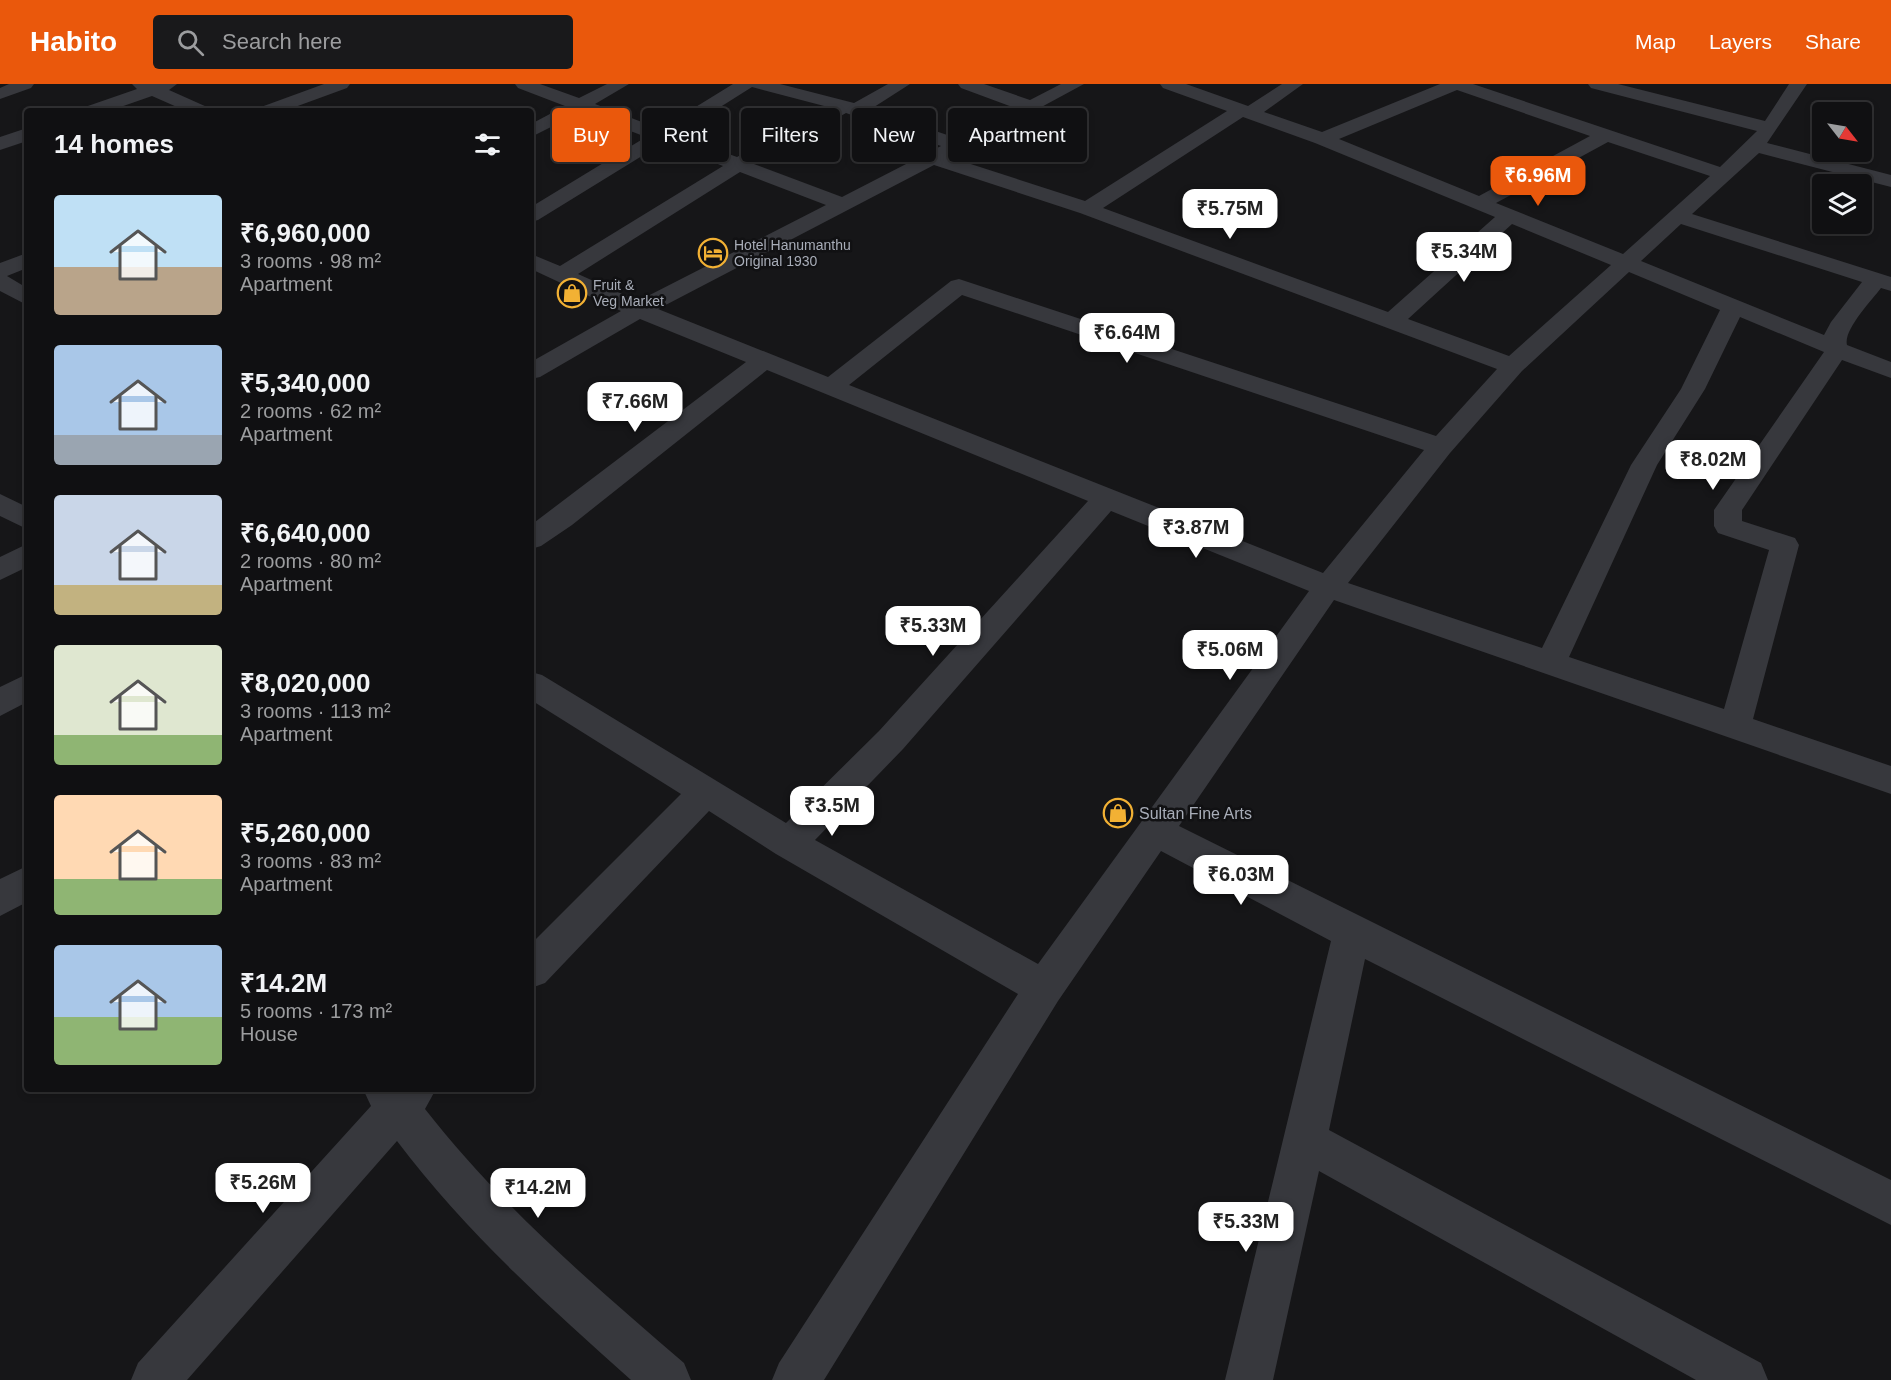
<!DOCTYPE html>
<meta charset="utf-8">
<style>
:root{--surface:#101012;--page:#19191b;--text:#f1f3f6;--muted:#9c9d9f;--line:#303032;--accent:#ea580c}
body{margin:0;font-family:Helvetica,sans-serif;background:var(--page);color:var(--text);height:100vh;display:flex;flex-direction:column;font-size:22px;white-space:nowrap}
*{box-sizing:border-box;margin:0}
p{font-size:20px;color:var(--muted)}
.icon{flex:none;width:33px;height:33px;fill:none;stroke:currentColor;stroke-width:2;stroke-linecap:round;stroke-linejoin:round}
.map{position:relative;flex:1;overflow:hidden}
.drawer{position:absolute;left:24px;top:24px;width:510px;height:984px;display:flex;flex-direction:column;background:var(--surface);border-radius:6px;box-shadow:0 3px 9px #0003,0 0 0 2px var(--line)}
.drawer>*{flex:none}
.hud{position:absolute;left:552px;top:24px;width:570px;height:54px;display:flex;gap:12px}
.needle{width:39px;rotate:121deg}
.buttons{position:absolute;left:1812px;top:18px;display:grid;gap:12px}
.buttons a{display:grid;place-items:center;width:60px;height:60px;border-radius:6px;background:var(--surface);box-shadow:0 3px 9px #0003,0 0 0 2px var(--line);font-size:30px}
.price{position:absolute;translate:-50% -51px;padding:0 14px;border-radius:12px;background:#fff;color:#222;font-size:20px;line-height:39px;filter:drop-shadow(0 2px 3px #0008)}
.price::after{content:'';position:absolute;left:50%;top:36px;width:18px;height:14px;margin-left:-9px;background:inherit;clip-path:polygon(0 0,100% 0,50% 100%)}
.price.current{background:var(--accent);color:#fff}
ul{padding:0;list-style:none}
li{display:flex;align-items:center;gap:18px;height:150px;padding:0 30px}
li span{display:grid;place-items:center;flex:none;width:168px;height:120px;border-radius:6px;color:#555}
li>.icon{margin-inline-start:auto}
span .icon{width:72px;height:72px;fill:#fffc;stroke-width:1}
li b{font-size:26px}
h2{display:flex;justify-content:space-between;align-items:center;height:72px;padding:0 30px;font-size:26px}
.chip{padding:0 21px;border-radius:6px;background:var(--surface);box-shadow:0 3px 9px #0003,0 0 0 2px var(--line);font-size:21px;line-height:54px}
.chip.current{background:var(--accent);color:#fff}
header{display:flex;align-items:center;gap:36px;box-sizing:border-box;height:84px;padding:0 30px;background:var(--accent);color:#fff}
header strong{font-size:28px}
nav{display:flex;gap:33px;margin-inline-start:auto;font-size:21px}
.search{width:420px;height:54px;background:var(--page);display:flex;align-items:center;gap:15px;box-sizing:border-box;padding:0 21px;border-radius:6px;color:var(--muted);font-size:22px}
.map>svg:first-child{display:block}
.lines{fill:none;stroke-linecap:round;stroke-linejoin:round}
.street{fill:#37383d;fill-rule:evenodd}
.labels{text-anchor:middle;stroke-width:5;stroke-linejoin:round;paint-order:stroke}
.far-poi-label{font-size:14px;fill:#a8adb8;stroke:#111113;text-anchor:start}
.poi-label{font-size:16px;fill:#a8adb8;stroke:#111113;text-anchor:start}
</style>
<header>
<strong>Habito</strong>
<div class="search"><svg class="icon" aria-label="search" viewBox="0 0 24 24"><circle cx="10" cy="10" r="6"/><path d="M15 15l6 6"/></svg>Search here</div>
<nav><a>Map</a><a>Layers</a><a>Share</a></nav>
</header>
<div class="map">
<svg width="1891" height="1296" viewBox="0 0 1891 1296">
<rect width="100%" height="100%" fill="#161618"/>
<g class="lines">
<!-- street -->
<path class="street" d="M9,0H34L31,4L0,15V4Z
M132,0H177L169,6L207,23L210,27H186L152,12L109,27H82L85,23L137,5Z
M324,0H350L347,4L284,27H258L261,23Z
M515,0H540L579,14L607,0H629L595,20L660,45L733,0H780L854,19L888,0H910L871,25L956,54L1015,24L961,4L958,0H984L1030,16L1061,0H1084L949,73L1085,117L1227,27L1163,4L1160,0H1186L1248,22L1282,0H1303L1264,28L1322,48L1440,0H1473L1720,83L1757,47L1591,4L1588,0H1618L1765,37L1789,0H1807L1767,59L1891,91V103L1759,69L1692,130L1891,193V207L1881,204C1872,216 1843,246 1847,261L1891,278V294L1842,276L1742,426V437L1795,454L1799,461L1753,635L1891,682V710L1334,516L1179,742L1891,1096V1141L1365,875L1329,1046L1761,1279L1768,1296H1696L1319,1087L1273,1296H1225L1331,857L1161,767L1058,917L824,1296H772L779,1279L1018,910L776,770L709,727L545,899L531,904V860L681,710L531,616V588L542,591L786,739L879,647L1088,417L767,286L572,441L541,462L531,465V441L746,278L640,235L540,293L531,295V278L621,227L531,185V170L560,182L723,82L663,59L538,136L531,138V123L646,53L581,28L531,53V40L565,22L518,4ZM752,3L828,23L737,73L676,51ZM1457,6L1590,52L1479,112L1339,55ZM846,29L941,62L842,113L754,80ZM1243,33L1315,59L1495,133L1388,228L1103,124ZM1608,58L1710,92L1623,170L1496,119ZM934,81L1080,129L1497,285L1436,352L959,195L951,197L828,293L658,225ZM740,88L826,121L638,217L578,190ZM1512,140L1611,181L1509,272L1408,235ZM1681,140L1862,198L1831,238L1824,251L1641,177ZM1629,188L1720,226L1681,305L1631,381L1542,564L1348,499L1450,369L1522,287ZM962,211L1424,366L1323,489L849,301ZM1740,233L1824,268L1714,426V442L1718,449L1769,466L1724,625L1569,573L1657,381L1705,305ZM1111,427L1309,507L1038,880L815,756L903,665Z
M27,44V57L0,66V53Z
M27,169V184L7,192L27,204V221L0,207V179Z
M0,410L27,423V445L0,432Z
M27,460V483L0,496V473Z
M27,590V618L0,632V603Z
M27,782V818L0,832V795Z
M363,1005H436L425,1025C500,1121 592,1200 684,1279L691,1296H631C548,1222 464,1146 397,1057L187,1296H131L138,1279L371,1022Z"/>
</g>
<!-- icons -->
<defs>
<g id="hotel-ring" transform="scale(1.5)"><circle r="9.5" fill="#111113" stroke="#f2b134" stroke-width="1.5"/><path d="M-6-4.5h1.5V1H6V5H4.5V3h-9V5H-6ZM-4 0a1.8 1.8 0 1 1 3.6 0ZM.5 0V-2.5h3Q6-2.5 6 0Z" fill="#f2b134"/></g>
<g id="shop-ring" transform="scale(1.5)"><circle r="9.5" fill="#111113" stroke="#f2b134" stroke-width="1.5"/><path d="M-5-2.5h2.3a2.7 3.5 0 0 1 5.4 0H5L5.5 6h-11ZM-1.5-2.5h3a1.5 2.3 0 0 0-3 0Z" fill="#f2b134"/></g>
</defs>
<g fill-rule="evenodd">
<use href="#hotel-ring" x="713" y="169"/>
<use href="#shop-ring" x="572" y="209"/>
<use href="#shop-ring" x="1118" y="729"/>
</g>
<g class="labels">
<!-- far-poi labels -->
<g class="far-poi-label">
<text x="734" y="166">Hotel Hanumanthu<tspan x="734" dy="16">Original 1930</tspan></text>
<text x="593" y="206">Fruit &amp;<tspan x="593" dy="16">Veg Market</tspan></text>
</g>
<!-- poi labels -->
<g class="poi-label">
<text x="1139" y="735">Sultan Fine Arts</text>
</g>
</g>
</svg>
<div class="buttons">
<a><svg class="needle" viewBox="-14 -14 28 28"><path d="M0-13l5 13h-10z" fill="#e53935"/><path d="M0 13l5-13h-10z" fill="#9c9d9f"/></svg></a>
<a><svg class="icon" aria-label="layers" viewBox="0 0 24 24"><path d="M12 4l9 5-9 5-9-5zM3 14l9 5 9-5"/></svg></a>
</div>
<b class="price current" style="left:1538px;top:123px">₹6.96M</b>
<b class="price" style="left:1230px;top:156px">₹5.75M</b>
<b class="price" style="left:1464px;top:199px">₹5.34M</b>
<b class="price" style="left:1127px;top:280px">₹6.64M</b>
<b class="price" style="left:635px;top:349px">₹7.66M</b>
<b class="price" style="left:1713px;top:407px">₹8.02M</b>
<b class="price" style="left:1196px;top:475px">₹3.87M</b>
<b class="price" style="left:933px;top:573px">₹5.33M</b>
<b class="price" style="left:1230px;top:597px">₹5.06M</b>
<b class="price" style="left:832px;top:753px">₹3.5M</b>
<b class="price" style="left:1241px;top:822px">₹6.03M</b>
<b class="price" style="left:263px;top:1130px">₹5.26M</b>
<b class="price" style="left:538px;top:1135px">₹14.2M</b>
<b class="price" style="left:1246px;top:1169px">₹5.33M</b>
<div class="hud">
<a class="chip current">Buy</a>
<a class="chip">Rent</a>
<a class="chip">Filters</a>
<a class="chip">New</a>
<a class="chip">Apartment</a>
</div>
<section class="drawer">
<h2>14 homes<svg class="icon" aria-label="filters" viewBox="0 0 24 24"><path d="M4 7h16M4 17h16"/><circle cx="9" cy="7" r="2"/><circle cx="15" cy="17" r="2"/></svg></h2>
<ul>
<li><span style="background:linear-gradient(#bfe0f5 60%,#b9a48a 0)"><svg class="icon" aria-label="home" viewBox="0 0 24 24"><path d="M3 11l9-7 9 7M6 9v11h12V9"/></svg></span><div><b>₹6,960,000</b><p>3 rooms · 98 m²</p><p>Apartment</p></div></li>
<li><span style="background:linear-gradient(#a9c7e8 75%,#9aa5b1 0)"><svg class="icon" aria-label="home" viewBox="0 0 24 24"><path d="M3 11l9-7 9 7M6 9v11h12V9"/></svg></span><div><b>₹5,340,000</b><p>2 rooms · 62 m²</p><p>Apartment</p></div></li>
<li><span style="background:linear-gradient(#c9d6e8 75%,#c2b280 0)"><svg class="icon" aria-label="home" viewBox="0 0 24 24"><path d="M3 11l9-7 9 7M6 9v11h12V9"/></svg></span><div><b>₹6,640,000</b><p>2 rooms · 80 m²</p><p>Apartment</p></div></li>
<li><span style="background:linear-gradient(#dfe7d0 75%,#8fb573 0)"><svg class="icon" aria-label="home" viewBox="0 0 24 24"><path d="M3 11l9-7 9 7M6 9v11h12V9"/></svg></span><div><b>₹8,020,000</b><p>3 rooms · 113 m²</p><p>Apartment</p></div></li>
<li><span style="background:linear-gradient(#ffd9b3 70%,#8fb573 0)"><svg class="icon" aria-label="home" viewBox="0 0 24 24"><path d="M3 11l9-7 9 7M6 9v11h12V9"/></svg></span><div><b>₹5,260,000</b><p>3 rooms · 83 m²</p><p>Apartment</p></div></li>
<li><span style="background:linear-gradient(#a9c7e8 60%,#8fb573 0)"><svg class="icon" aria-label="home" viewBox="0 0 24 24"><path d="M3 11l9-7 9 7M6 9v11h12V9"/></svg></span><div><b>₹14.2M</b><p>5 rooms · 173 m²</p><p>House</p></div></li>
</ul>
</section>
</div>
